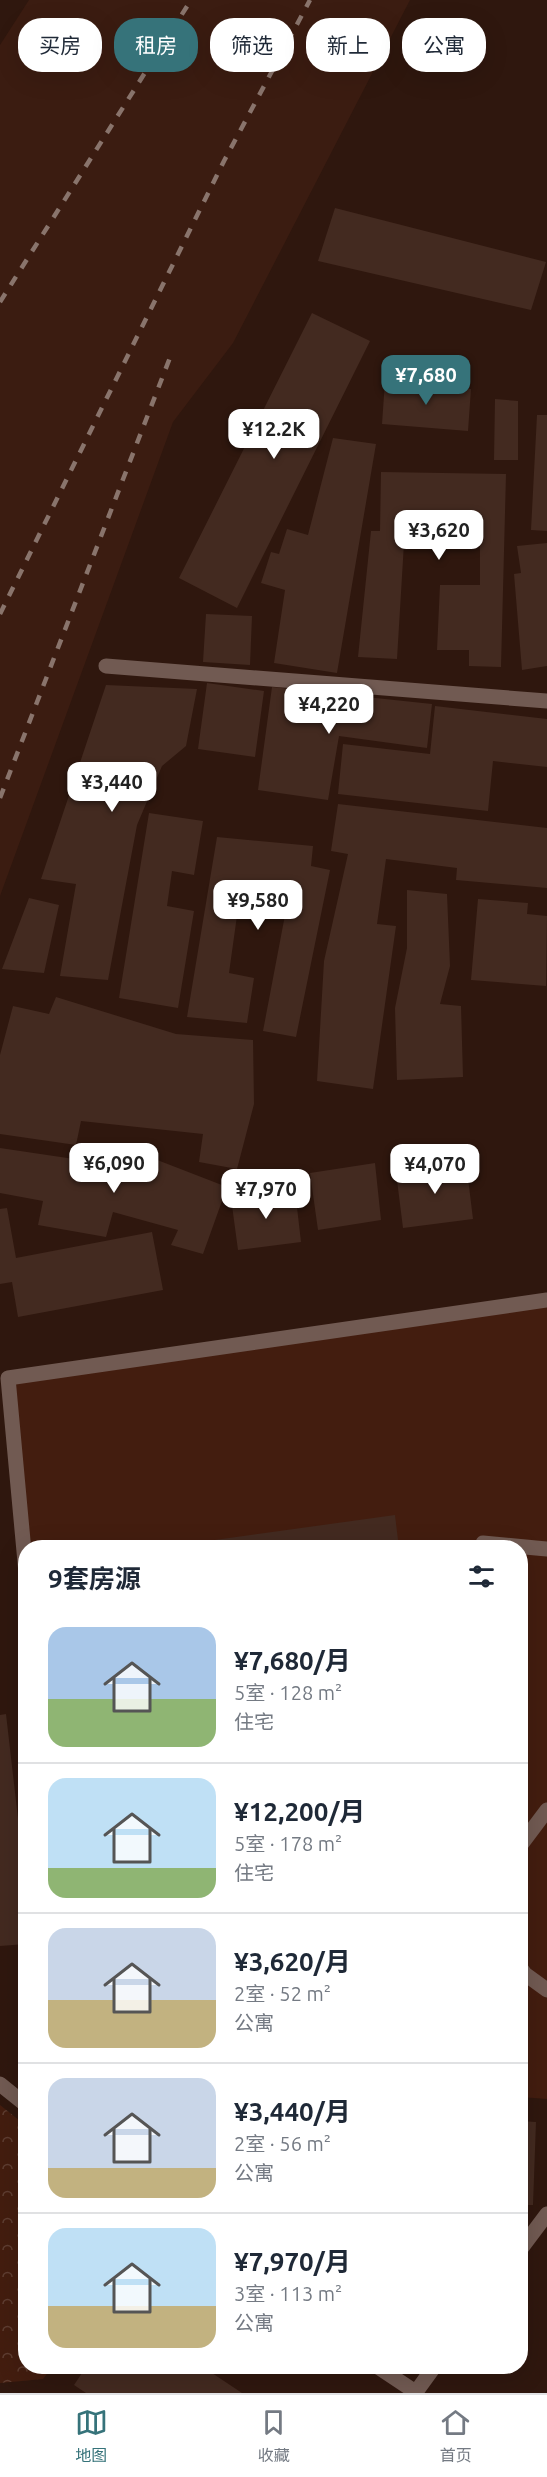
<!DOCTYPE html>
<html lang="zh">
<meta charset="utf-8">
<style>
:root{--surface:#fff;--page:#f2f2f3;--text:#1f2937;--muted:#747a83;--line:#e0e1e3;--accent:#36737a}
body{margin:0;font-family:Ubuntu,"Noto Sans SC",sans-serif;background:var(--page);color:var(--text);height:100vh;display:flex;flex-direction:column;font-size:22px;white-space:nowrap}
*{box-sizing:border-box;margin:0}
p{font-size:20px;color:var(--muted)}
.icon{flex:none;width:33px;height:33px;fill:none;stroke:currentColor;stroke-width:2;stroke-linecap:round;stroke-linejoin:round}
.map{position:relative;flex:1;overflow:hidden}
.side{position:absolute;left:18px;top:1540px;width:510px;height:834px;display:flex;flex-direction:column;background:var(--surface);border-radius:24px;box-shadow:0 6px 24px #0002}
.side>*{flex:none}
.banner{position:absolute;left:18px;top:18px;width:512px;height:54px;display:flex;gap:12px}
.price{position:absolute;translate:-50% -51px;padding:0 14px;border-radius:12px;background:#fff;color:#222;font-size:20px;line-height:39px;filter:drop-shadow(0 2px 3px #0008)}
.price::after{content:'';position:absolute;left:50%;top:36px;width:18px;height:14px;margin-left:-9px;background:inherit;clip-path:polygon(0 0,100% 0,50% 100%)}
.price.active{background:var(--accent);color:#fff}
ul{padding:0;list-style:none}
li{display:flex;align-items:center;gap:18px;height:150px;padding:0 30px}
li+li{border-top:2px solid var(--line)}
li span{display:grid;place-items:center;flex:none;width:168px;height:120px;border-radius:18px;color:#555}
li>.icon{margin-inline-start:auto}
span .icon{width:72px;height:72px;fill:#fffc;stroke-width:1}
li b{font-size:26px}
h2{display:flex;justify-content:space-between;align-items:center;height:72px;padding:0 30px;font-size:26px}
.pill{padding:0 21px;border-radius:24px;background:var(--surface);box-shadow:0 6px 24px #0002;font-size:21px;line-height:54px}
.pill.active{background:var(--accent);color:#fff}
.menu{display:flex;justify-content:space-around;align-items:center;height:84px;border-top:2px solid var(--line);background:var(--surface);font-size:16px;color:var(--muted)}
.menu a{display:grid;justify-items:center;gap:3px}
.menu .active{color:var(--accent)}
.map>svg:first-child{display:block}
.built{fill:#3b1c11}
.green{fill:#431d0f}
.forest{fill:url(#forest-crowns)}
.building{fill:#432a20}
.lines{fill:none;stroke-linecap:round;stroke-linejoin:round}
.service{stroke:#715a52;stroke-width:15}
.minor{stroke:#715a52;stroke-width:15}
.rail{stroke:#89746c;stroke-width:4.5;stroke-dasharray:10 10;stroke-linecap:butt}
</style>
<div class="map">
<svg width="547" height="2393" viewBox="0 0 547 2393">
<defs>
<pattern id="forest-crowns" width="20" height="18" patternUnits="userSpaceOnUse" patternTransform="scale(1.5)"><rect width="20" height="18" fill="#431d0f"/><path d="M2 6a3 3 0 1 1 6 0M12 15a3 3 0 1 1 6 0" fill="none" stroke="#5e3d31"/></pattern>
</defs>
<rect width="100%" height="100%" fill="#2f170e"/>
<!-- built -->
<path class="built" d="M29,0H410L233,343L173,422L0,896V45Z"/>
<!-- green -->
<path class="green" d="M547,1300V2099L520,2097V1548H26L8,1378Z"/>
<!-- forest -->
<path class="forest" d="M0,2105L25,2125L26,2367H52L43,2379L0,2383Z"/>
<!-- building -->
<path class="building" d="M335,208L546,262L531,310L318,261Z
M312,313L370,341L237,608L179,578Z
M385,381L471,389L468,431L382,424Z
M495,399L518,401V460H494Z
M537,415H547V531L531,530Z
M333,438L376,444L337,673L274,663L285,590L261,583L271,552L279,554L287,529L308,535Z
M381,472L506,474L501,667L469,666V650H437L440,585H480V545L404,543L397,659L358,657L371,531H380Z
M547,543V666L522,670L514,574L521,573L517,546Z
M206,614L252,616L250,665L203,662Z
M207,683L264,691L255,757L198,749Z
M106,685L197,689L186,746L162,766L137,825L108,980L60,976L76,884L41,879Z
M272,687L432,704L427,748L339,736L328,800L258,790Z
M435,706L547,719V767L493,761L488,811L338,794L343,744L430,754Z
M338,804L547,828V888L456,880L457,868L386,859L377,924L396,926L373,1089L317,1081L324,961L348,854L331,851Z
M149,813L203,821L194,875L172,871L167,906L194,911L178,1008L119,998Z
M217,837L313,846L311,866L330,870L296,1037L263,1031L289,894L241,887L229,973L254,978L247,1023L187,1017Z
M407,890L447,894L450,966L440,1004L461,1006L463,1077L397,1080L395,1008L407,948Z
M29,898L59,905L44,973L2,969Z
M478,899L528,903L527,914L547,916L546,986L471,980Z
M56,997L176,1034L253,1040L254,1104L237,1169L199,1162L203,1134L81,1121L76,1145L0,1134V1055L13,1006L49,1014Z
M0,1148L128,1167L134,1151L227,1187L203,1254L171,1245L178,1230L113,1212L106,1237L38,1225L43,1201L0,1193Z
M466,1162L473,1219L403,1228L396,1172Z
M375,1163L381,1220L318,1230L310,1173Z
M295,1190L301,1242L238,1250L231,1198Z
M7,1208L16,1258L152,1232L163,1290L18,1317L12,1282L0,1284V1209Z
M395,1515L399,1548H164V1547Z
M6,1714L26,1888V1944L0,1946V1715Z
M520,2121L536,2122L533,2205H520Z
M86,2367H203L242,2393H86L74,2385Z"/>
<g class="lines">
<!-- service -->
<path class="service" d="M481,1548L483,1543L547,1549
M26,1573L8,1378L547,1300
M520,1846L547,1810
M520,1967L525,1974L547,1990"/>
<!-- minor -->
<path class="minor" d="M106,666L547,701
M0,2084L26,2105
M520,2250L547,2214
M378,2367L417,2393
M416,2392L434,2367"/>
<!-- rail -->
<path class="rail" d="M0,302L191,0
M0,614L224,161L310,0
M0,798L171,355"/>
</g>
</svg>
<b class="price active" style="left:426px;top:406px">¥7,680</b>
<b class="price" style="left:274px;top:460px">¥12.2K</b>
<b class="price" style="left:439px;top:561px">¥3,620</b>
<b class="price" style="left:329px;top:735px">¥4,220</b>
<b class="price" style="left:112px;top:813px">¥3,440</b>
<b class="price" style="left:258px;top:931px">¥9,580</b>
<b class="price" style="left:114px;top:1194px">¥6,090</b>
<b class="price" style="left:435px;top:1195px">¥4,070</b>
<b class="price" style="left:266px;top:1220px">¥7,970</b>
<div class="banner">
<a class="pill">买房</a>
<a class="pill active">租房</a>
<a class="pill">筛选</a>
<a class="pill">新上</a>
<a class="pill">公寓</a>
</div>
<section class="side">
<h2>9套房源<svg class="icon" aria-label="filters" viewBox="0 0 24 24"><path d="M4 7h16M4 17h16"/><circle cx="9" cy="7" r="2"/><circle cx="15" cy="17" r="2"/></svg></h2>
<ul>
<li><span style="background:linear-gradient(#a9c7e8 60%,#8fb573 0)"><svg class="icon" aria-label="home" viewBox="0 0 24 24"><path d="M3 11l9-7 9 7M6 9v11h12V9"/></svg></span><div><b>¥7,680/月</b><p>5室 · 128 m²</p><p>住宅</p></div></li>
<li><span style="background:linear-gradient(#bfe0f5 75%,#8fb573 0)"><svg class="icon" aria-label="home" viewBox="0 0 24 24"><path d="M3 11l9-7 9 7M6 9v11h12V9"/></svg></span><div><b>¥12,200/月</b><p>5室 · 178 m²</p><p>住宅</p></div></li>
<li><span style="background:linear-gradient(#c9d6e8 60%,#c2b280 0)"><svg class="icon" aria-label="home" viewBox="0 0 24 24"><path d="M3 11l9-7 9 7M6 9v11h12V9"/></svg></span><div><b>¥3,620/月</b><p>2室 · 52 m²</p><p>公寓</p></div></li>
<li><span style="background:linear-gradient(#c9d6e8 75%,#c2b280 0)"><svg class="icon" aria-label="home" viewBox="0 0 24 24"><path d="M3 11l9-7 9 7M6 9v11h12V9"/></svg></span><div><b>¥3,440/月</b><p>2室 · 56 m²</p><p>公寓</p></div></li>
<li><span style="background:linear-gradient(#bfe0f5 65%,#c2b280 0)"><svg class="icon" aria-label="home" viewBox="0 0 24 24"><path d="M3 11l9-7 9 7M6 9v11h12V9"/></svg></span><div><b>¥7,970/月</b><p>3室 · 113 m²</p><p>公寓</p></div></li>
</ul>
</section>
</div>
<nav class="menu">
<a class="active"><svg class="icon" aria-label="map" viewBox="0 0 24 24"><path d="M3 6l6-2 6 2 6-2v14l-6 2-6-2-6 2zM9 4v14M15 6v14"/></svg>地图</a>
<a><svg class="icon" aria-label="saved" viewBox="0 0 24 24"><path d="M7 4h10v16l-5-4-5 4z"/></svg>收藏</a>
<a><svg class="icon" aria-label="home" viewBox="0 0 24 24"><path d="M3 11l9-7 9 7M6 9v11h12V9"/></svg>首页</a>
</nav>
